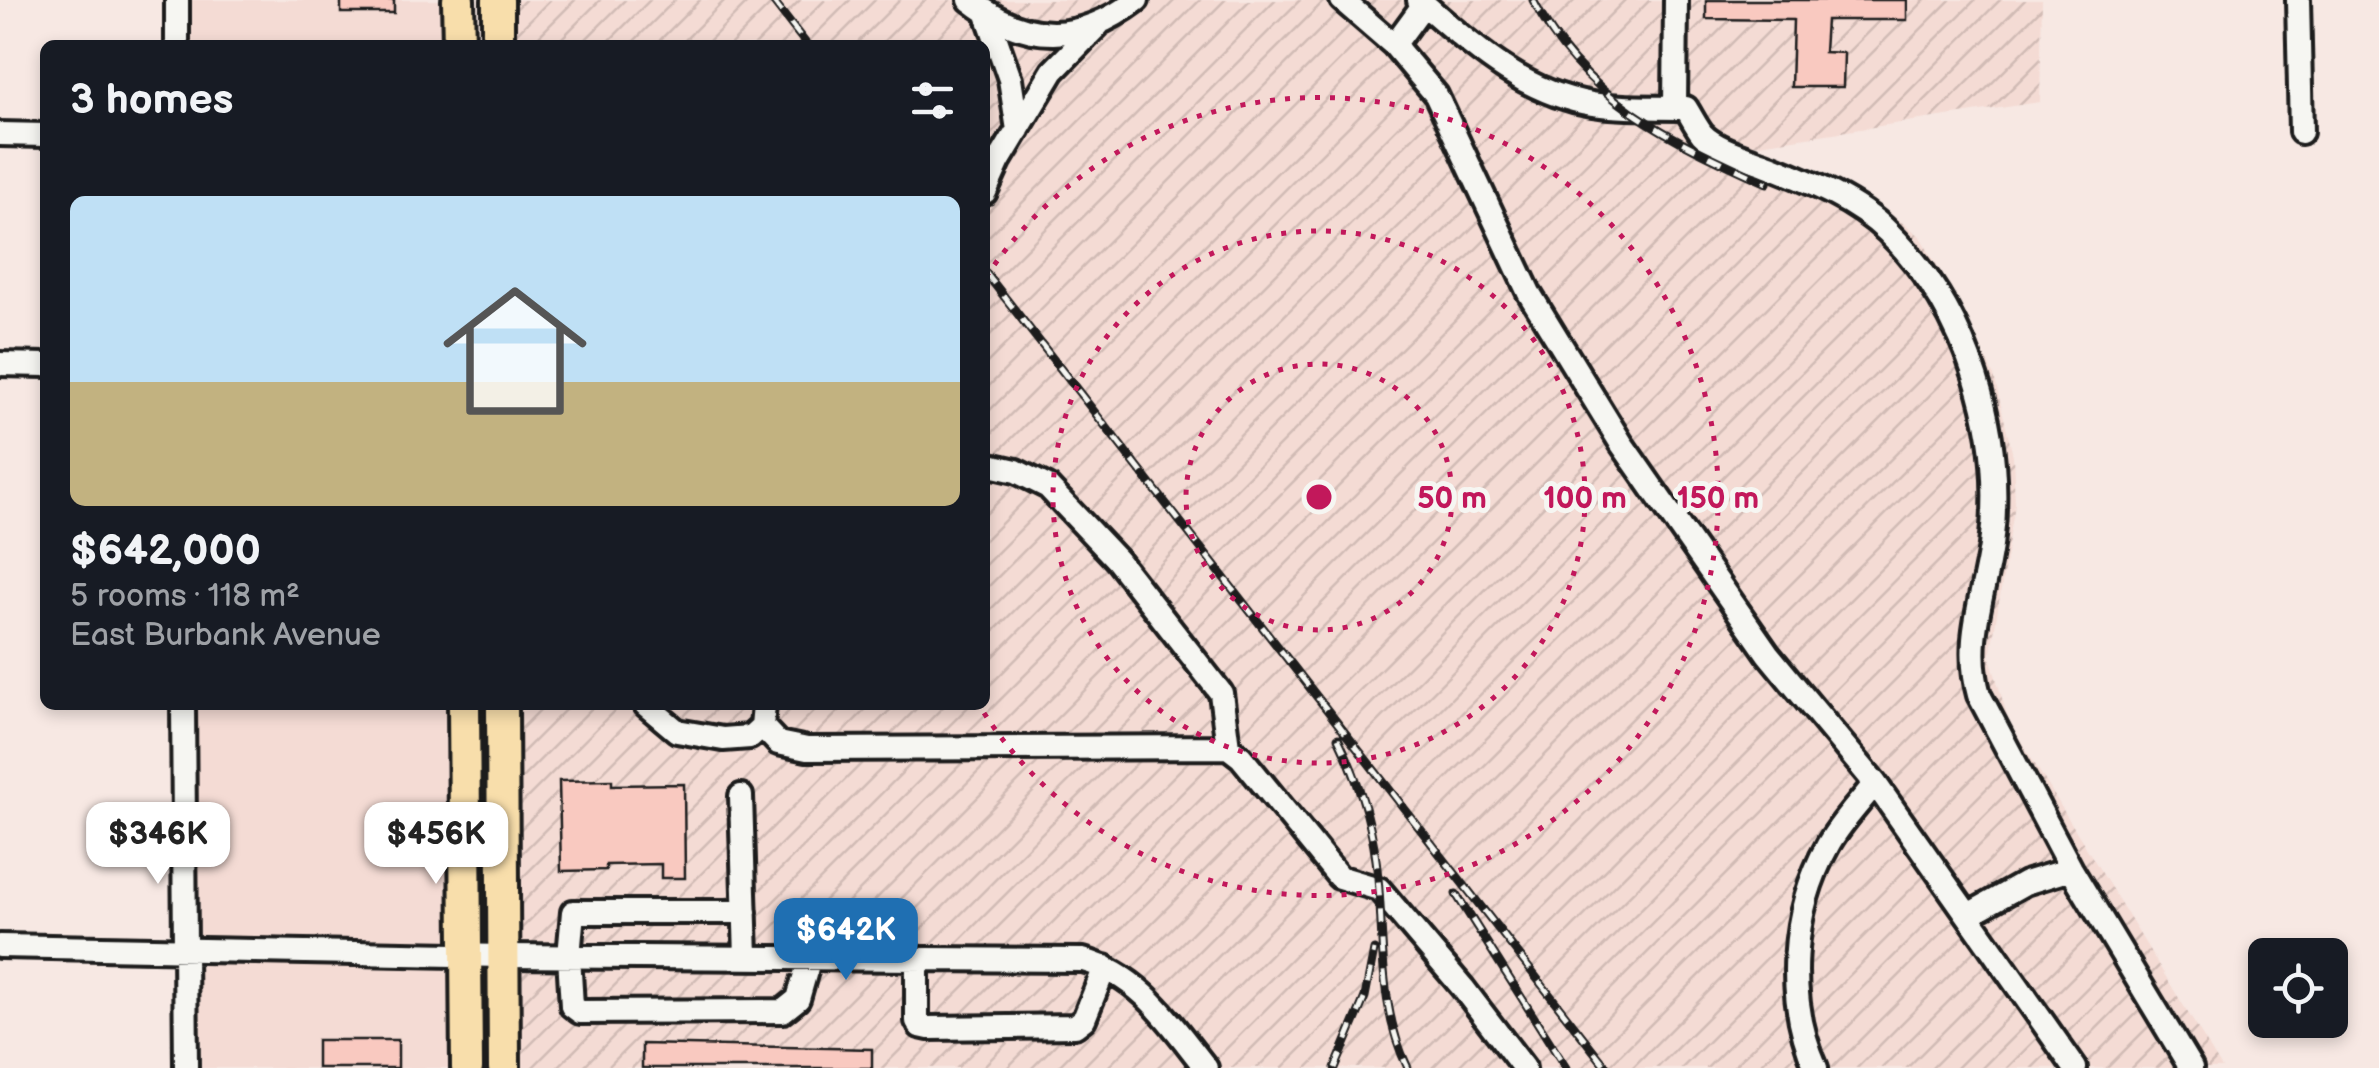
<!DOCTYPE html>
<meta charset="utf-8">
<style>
:root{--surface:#171b24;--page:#20242c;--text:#f1f3f6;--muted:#9ea1a6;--line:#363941;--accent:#1f6fb2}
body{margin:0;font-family:"Balsamiq Sans",sans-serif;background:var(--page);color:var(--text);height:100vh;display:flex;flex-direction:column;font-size:38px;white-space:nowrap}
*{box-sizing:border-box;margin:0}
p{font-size:32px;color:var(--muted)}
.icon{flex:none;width:55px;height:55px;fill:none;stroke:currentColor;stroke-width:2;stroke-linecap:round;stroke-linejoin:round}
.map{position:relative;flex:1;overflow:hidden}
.drawer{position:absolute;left:40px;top:40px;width:950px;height:670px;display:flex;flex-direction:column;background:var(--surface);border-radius:15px;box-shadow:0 5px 15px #0003}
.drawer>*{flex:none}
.tools{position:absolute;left:2248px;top:938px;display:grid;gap:20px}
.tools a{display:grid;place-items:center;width:100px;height:100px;border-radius:15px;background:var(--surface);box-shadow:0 5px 15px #0003;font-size:50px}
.price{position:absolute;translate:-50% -85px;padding:0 22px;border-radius:20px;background:#fff;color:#222;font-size:32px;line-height:65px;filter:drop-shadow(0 2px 5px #0008)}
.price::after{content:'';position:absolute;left:50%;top:60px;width:30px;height:22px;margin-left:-15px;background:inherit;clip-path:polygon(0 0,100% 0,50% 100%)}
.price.current{background:var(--accent);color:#fff}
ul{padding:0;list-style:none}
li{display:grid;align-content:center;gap:20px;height:530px;padding:0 30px}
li+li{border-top:2px solid var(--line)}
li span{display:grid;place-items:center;height:310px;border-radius:15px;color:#555}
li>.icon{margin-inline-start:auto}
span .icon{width:180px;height:180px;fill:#fffc;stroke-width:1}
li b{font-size:42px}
h2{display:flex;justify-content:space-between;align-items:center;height:120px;padding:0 30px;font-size:42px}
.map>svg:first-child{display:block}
.built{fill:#f4dbd4}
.industrial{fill:url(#industrial-furrows)}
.building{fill:#f9c9c0;stroke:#1c1c1c;stroke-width:2.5}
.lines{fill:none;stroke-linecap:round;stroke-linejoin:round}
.minor-casing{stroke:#1c1c1c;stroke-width:30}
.major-casing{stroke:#1c1c1c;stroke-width:38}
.minor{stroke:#f6f6f2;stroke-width:22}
.major{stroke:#f8deab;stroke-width:30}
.rail-casing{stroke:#1c1c1c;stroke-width:9}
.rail{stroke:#f6f6f2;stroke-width:5;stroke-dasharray:15;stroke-linecap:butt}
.ring{fill:none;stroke:#c2185b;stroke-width:5;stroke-dasharray:5 10}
.centre{fill:#c2185b;stroke:#f6f6f2;stroke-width:5}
.ring-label{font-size:30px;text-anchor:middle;font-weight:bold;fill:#c2185b;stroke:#f6f6f2;stroke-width:10;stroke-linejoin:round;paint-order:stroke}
</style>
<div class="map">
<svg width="2379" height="1068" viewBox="0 0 2379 1068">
<defs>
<pattern id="industrial-furrows" width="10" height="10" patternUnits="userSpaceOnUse" patternTransform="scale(2.5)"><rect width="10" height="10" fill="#f4dbd4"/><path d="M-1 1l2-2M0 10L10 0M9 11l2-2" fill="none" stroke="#d1bbb5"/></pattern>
</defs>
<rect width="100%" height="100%" fill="#f7e8e3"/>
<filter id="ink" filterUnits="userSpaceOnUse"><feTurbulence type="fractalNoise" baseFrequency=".01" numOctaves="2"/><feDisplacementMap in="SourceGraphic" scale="20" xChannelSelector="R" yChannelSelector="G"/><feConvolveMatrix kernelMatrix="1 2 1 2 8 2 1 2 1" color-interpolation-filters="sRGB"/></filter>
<g filter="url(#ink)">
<!-- built -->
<path class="built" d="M192,0H450V45H191Z
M196,705H454L456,1068H201Z"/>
<!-- industrial -->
<path class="industrial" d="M510,0H2042L2040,102L1753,145L1863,194L1919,235L1958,301L1994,376L2013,456L2015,504L1990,657L2009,722L2222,1068H518L516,705H985V45H511Z"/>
<!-- building -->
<path class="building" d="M341,0H394V13H341Z
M1706,0H1907V20H1826L1824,52L1844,53L1843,87H1791L1793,20L1706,19Z
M612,780V785L684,784L685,878H661V864L606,865V870L561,871L559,781Z
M317,1040H398V1068H317Z
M642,1044L872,1049V1068H642Z"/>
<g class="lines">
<!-- minor casing -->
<g class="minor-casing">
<path id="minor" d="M177,0V45
M970,0C1027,45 1080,43 1137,0
M1342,0L1394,45
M1419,0C1472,45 1520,92 1592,104C1622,109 1655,107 1686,108C1691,116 1696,126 1702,134C1717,150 1750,158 1770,166C1810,182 1857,201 1888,232C1969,312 2006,435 1991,546C1983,600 1964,641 1979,695L2071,869L2191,1068
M2298,0L2301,132
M1424,4L1394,45L1436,95L1529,293L1621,443L1768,654L1875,783L2075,1068
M987,14L1010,79L1018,130
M1675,107L1676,0
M0,134L45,135
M985,192L999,161L1053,71L1098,25
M0,364L45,365
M985,464L1016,471L1048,487L1117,560L1221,693L1228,747
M183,705L186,1068
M646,705L677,731L723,739L750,737L762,726L764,705
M762,726L778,743L807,749L1228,747L1241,757L1339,877L1379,889L1463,988L1524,1068
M741,796L746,957
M745,912H573L569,956L572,1006L580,1012L783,1011L798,999L810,957
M1968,915L2025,883L2071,869
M0,946L503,956L1083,960C1141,976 1170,1023 1206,1068
M917,958V1021L920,1026L929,1028L1075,1026L1084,1019L1105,967
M1816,1068C1785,999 1791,911 1828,845C1840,823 1860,803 1875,783"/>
</g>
<!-- major casing -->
<g class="major-casing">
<path id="major" d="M458,0L459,45
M498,0V45
M464,705L467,1068
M502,705L504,1068"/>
</g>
<!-- minor -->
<use href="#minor" class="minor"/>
<!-- major -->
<use href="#major" class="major"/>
<!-- rail casing -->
<g class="rail-casing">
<path id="rail" d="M772,0L807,45
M1533,0C1582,99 1672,140 1767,183
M985,272L1607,1068
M1338,738C1360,783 1374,829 1378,878C1384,941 1379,1010 1408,1068
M1456,894L1566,1068
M1335,1068L1365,997L1374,950"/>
</g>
<!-- rail -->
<use href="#rail" class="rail"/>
</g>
</g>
<!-- distance rings -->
<g class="ring">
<circle cx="1319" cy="497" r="133"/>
<circle cx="1319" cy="497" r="266"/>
<path d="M986 277A399 399 0 1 1 979 705"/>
</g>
<circle cx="1319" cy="497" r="15" class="centre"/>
<g class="ring-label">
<text x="1452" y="508">50 m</text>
<text x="1585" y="508">100 m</text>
<text x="1718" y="508">150 m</text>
</g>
</svg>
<div class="tools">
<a><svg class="icon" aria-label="locate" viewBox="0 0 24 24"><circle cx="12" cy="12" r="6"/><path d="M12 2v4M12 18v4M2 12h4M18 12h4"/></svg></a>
</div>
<b class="price" style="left:158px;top:887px">$346K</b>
<b class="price" style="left:436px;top:887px">$456K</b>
<b class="price current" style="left:846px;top:983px">$642K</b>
<section class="drawer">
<h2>3 homes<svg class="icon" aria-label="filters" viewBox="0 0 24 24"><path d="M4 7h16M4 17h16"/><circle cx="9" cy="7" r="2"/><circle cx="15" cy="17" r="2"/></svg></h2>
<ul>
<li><span style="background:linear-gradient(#bfe0f5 60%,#c2b280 0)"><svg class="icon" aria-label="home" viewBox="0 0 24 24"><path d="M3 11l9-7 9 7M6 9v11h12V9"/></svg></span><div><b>$642,000</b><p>5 rooms · 118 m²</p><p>East Burbank Avenue</p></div></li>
</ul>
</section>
</div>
